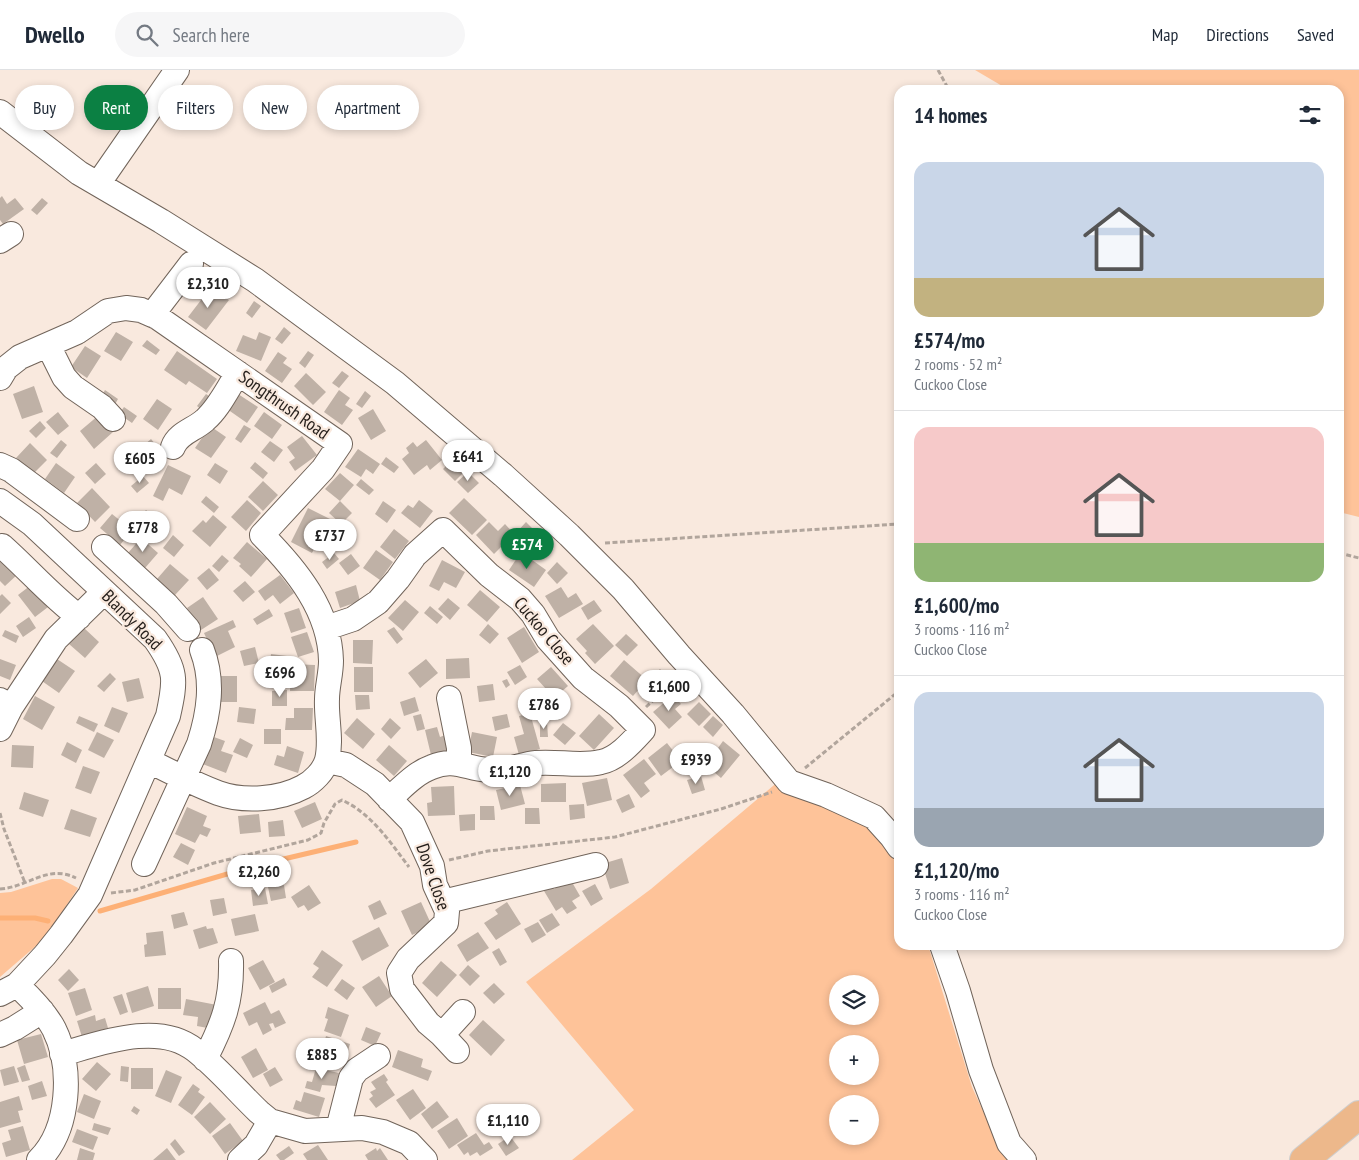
<!DOCTYPE html>
<meta charset="utf-8">
<style>
:root{--surface:#fff;--page:#f6f6f7;--text:#1f2937;--muted:#747a83;--line:#e0e1e3;--accent:#0b8043}
body{margin:0;font-family:"PT Sans Narrow",sans-serif;background:var(--page);color:var(--text);height:100vh;display:flex;flex-direction:column;font-size:19px;white-space:nowrap}
*{box-sizing:border-box;margin:0}
p{font-size:16px;color:var(--muted)}
.icon{flex:none;width:28px;height:28px;fill:none;stroke:currentColor;stroke-width:2;stroke-linecap:round;stroke-linejoin:round}
.map{position:relative;flex:1;overflow:hidden}
.side{position:absolute;left:894px;top:15px;width:450px;height:865px;display:flex;flex-direction:column;background:var(--surface);border-radius:15px;box-shadow:0 2px 8px #0003}
.side>*{flex:none}
.hud{position:absolute;left:15px;top:15px;width:475px;height:45px;display:flex;gap:10px}
.fabs{position:absolute;left:829px;top:905px;display:grid;gap:10px}
.fabs a{display:grid;place-items:center;width:50px;height:50px;border-radius:50%;background:var(--surface);box-shadow:0 2px 8px #0003;font-size:25px}
.price{position:absolute;translate:-50% -42px;padding:0 11px;border-radius:18px;background:#fff;color:#222;font-size:16px;line-height:32px;filter:drop-shadow(0 1px 2px #0008)}
.price::after{content:'';position:absolute;left:50%;top:30px;width:15px;height:11px;margin-left:-8px;background:inherit;clip-path:polygon(0 0,100% 0,50% 100%)}
.price.active{background:var(--accent);color:#fff}
ul{padding:0;list-style:none}
li{display:grid;align-content:center;gap:10px;height:265px;padding:0 20px}
li+li{border-top:1px solid var(--line)}
li span{display:grid;place-items:center;height:155px;border-radius:15px;color:#555}
li>.icon{margin-inline-start:auto}
span .icon{width:90px;height:90px;fill:#fffc;stroke-width:1}
li b{font-size:21px}
h2{display:flex;justify-content:space-between;align-items:center;height:60px;padding:0 20px;font-size:21px}
.tag{padding:0 18px;border-radius:22px;background:var(--surface);box-shadow:0 2px 8px #0003;font-size:18px;line-height:45px}
.tag.active{background:var(--accent);color:#fff}
header{display:flex;align-items:center;gap:30px;box-sizing:border-box;height:70px;padding:0 25px;background:var(--surface);border-bottom:1px solid var(--line)}
header strong{font-size:24px}
nav{display:flex;gap:28px;margin-inline-start:auto;font-size:18px}
.search{width:350px;height:45px;background:var(--page);display:flex;align-items:center;gap:12px;box-sizing:border-box;padding:0 18px;border-radius:28px;color:var(--muted);font-size:19px}
.map>svg:first-child{display:block}
.green{fill:#fec399;fill-rule:evenodd}
.lines{fill:none;stroke-linecap:round;stroke-linejoin:round}
.stream{stroke:#fdb076;stroke-width:5}
.building{fill:#bfb1a6}
.minor-casing{stroke:#71645a;stroke-width:26}
.major-casing{stroke:#cfcecd;stroke-width:30}
.path{stroke:#b1a59c;stroke-width:3;stroke-dasharray:5 2.5;stroke-linecap:butt}
.minor{stroke:#fff;stroke-width:24}
.major{stroke:#edb88b;stroke-width:28}
.labels{text-anchor:middle;stroke-width:4.5;stroke-linejoin:round;paint-order:stroke}
.street-label{font-size:18px;fill:#241e1a;stroke:#f9e9de}
</style>
<header>
<strong>Dwello</strong>
<div class="search"><svg class="icon" aria-label="search" viewBox="0 0 24 24"><circle cx="10" cy="10" r="6"/><path d="M15 15l6 6"/></svg>Search here</div>
<nav><a>Map</a><a>Directions</a><a>Saved</a></nav>
</header>
<div class="map">
<svg width="1359" height="1090" viewBox="0 0 1359 1090">
<rect width="100%" height="100%" fill="#f9e9de"/>
<!-- green -->
<path class="green" d="M975,0H1359V447L1339,442V20H1009Z
M780,710L866,754L892,786L899,798V875H928L972,1017L999,1076L1012,1090H572L634,1040L526,912L651,819ZM838,914H870V946H838ZM838,974H870V1006H838ZM838,1034H870V1066H838Z
M52,809H61L78,818L44,869L0,907V823L11,822Z"/>
<g class="lines">
<!-- stream -->
<path class="stream" d="M100,841L258,795L356,772
M0,848H35L48,851"/>
</g>
<!-- building -->
<path class="building" d="M2,126L7,134L15,128L24,139L3,154L0,150V128Z
M42,128L48,133L37,145L31,140Z
M211,217L229,230L206,260L188,247Z
M254,231L261,236L252,248L246,243Z
M284,257L291,263L282,274L275,269Z
M116,262L133,272L121,291L104,281Z
M259,262L271,267L261,291L236,281L243,265L256,270Z
M147,270L160,280L156,285L142,276Z
M85,276L101,286L87,308L71,297Z
M177,281L217,309L207,323L189,311L186,315L164,300Z
M308,281L314,285L305,298L299,293Z
M278,282L287,288L283,293L292,299L282,313L265,301Z
M342,301L349,306L339,318L332,313Z
M306,303L326,322L313,335L294,316Z
M34,316L43,342L22,349L13,324Z
M105,320L118,329L114,336L101,327Z
M339,320L350,328L345,335L353,340L342,355L324,342Z
M365,321L371,326L362,338L356,334Z
M206,324L213,329L203,341L197,336Z
M238,324L258,337L247,353L227,339Z
M157,329L172,339L158,360L143,349Z
M124,337L137,346L132,353L119,344Z
M373,339L386,361L371,370L358,348Z
M58,342L69,356L58,365L46,352Z
M264,342L282,355L272,369L254,356Z
M99,345L113,362L94,379L80,361Z
M40,351L46,358L36,368L29,361Z
M244,355L251,359L241,373L235,369Z
M210,356L226,367L211,388L195,378Z
M302,366L317,385L295,401L289,392L295,388L287,377Z
M151,369L167,388L153,400L137,381Z
M61,370L67,375L57,388L50,383Z
M426,370L442,390L430,400L427,395L414,405L402,389L409,383L406,378L413,372L417,377Z
M270,371L283,380L274,392L261,382Z
M30,373L47,390L33,404L16,388Z
M358,379L380,394L373,404L366,399L361,407L345,397Z
M386,387L399,397L394,403L381,394Z
M454,388L466,400L455,411L443,399Z
M255,392L268,403L263,409L250,398Z
M56,393L75,407L64,423L45,409Z
M96,393L106,404L95,414L85,403Z
M215,393L228,401L220,414L207,405Z
M168,395L191,406L182,425L169,418L163,431L153,426Z
M468,402L479,413L468,423L457,412Z
M340,403L354,415L340,431L325,419Z
M143,406L149,413L137,423L131,416Z
M361,409L374,420L369,425L356,415Z
M263,411L278,425L263,441L248,427Z
M92,418L110,437L95,452L77,433Z
M206,426L219,437L214,443L201,432Z
M464,428L487,450L472,465L449,443Z
M247,430L261,443L246,461L231,447Z
M419,430L433,441L420,458L401,443L408,435L413,438Z
M340,431L352,443L341,454L329,443Z
M383,431L396,440L387,453L375,444Z
M308,438L330,449L312,483L291,472Z
M146,440L152,445L143,456L136,451Z
M112,444L132,460L120,475L100,458Z
M213,445L227,457L210,477L192,461L203,450L206,453Z
M489,452L498,461L505,454L514,464L494,484L476,465Z
M526,452L537,463L527,474L516,463Z
M394,459L409,471L395,489L380,477Z
M173,465L184,475L174,487L163,478Z
M141,468L158,483L145,498L128,483Z
M247,472L267,489L251,507L239,496L241,494L233,488Z
M376,480L393,492L380,510L363,498Z
M521,482L546,500L534,517L509,500Z
M334,483L339,489L327,499L322,492Z
M351,484L360,496L348,505L339,493Z
M222,485L229,491L219,502L212,496Z
M0,489L18,504L5,516L0,511Z
M442,490L465,502L456,518L444,512L439,521L429,516Z
M557,492L568,503L557,514L547,503Z
M170,494L189,510L175,525L157,509Z
M209,498L219,510L207,520L197,508Z
M280,505L294,523L280,534L273,525L265,531L258,521Z
M245,511L255,522L243,532L233,521Z
M35,512L52,534L35,547L18,525Z
M356,515L360,531L340,538L335,522Z
M561,517L568,528L576,523L583,534L559,548L545,526Z
M480,520L500,537L487,552L467,535Z
M2,524L11,533L0,544V526Z
M203,527L218,549L201,560L187,538Z
M448,528L460,538L450,550L438,539Z
M405,530L419,542L403,561L388,548Z
M594,530L602,541L588,550L581,538Z
M430,536L443,547L437,554L424,543Z
M299,538L306,558L291,563L284,543Z
M269,539L273,546L257,555L253,549Z
M29,547L36,558L23,567L16,556Z
M233,550L236,557L228,561L235,577L215,587L204,563Z
M488,554L499,564L490,574L479,565Z
M593,554L614,576L595,594L585,583L587,581L576,569Z
M394,557L403,569L397,574L387,561Z
M524,557L539,582L522,593L507,568Z
M84,558L99,572L85,588L69,574Z
M5,560L19,566L16,573L2,566Z
M307,562L314,582L298,587L291,567Z
M626,564L638,575L627,586L615,575Z
M353,570H373L372,594L353,593Z
M255,577L259,593L244,596L240,581Z
M271,584L287,586L286,593L270,592Z
M54,587L75,601L59,623L39,609Z
M469,588L470,608L446,609V589Z
M0,589L16,595L10,610L0,606Z
M426,589L438,603L420,618L408,603Z
M624,590L647,610L633,626L610,606Z
M291,594L315,595L314,621H290Z
M520,595L527,607L515,615L507,602Z
M354,597H373V622H354Z
M551,597L568,616L547,634L539,625L546,619L537,609Z
M660,599L670,609L659,619L649,609Z
M110,603L116,609L104,622L97,616Z
M218,606H237V632H218Z
M139,608L144,628L127,632L122,612Z
M507,609L510,615L506,618L502,611Z
M493,614L495,630L479,632L477,616Z
M287,620V636H272V621Z
M355,625H369L370,639L356,640Z
M673,625L681,634L675,639L682,647L669,659L653,642Z
M35,626L55,637L42,660L23,649Z
M415,627L419,641L404,646L400,632Z
M559,629L569,638L559,650L548,640Z
M699,632L711,644L699,656L687,644Z
M112,637L128,643L119,663L104,656Z
M239,637L256,639L254,654L237,652Z
M294,638H313L312,660H285L286,648H294Z
M530,643L540,679L519,685L514,667L524,664L519,646Z
M421,644L425,659L417,661L413,646Z
M507,644L510,657L495,661L492,647Z
M599,644L614,658L594,680L579,666Z
M79,646L98,654L94,662L76,653Z
M713,646L723,655L713,667L703,657Z
M357,648L375,664L363,679L344,663Z
M390,648L401,658L391,669L381,659Z
M547,652L548,667H540V653Z
M563,653L576,663L565,675L553,665Z
M437,657L440,667L448,664L452,680L431,685L425,660Z
M264,659H281V674H264Z
M97,662L114,670L104,688L88,680Z
M472,662L497,667L493,687L468,682Z
M211,666L225,671L221,681L233,685L226,703L200,693Z
M240,668L253,675L247,688L233,682Z
M723,671L740,685L721,708L701,691L709,681L713,685Z
M67,672L82,680L76,693L61,685Z
M667,673L681,691L661,706L648,688Z
M12,675L34,676L33,698L11,697Z
M389,675L407,691L394,706L376,690Z
M287,676L304,682L298,703L274,695L277,685L284,687Z
M644,689L656,704L644,713L650,721L641,728L623,705Z
M83,696L100,702L91,724L75,718Z
M701,706L705,720L692,724L687,710Z
M607,708L612,730L587,736L582,713Z
M566,713V732H541V714Z
M520,715L525,734L501,740L496,720Z
M454,716L455,745L428,746L427,733L432,732L431,717Z
M24,722L49,730L43,747L19,739Z
M629,724L635,737L622,743L616,730Z
M315,732L322,749L302,758L294,741Z
M584,734L585,748L570,750L569,735Z
M480,736H494L495,750H480Z
M187,737L207,746L203,756L211,759L207,767L200,764L195,773L175,764Z
M525,738H539L540,754H525Z
M71,739L97,748L90,767L64,759Z
M259,744L261,762L240,764L238,746Z
M475,744V760L460,761L459,745Z
M283,750L285,766L269,767L268,752Z
M181,773L195,780L188,795L173,787Z
M622,788L629,813L610,819L602,794Z
M569,807L580,826L572,831L577,838L567,844L562,837L556,841L544,821L552,816L554,819L562,814Z
M595,814L603,829L591,836L582,821Z
M284,815L286,828L271,831L268,817Z
M309,815L321,833L308,841L304,835L298,838L291,827Z
M265,818L268,834L253,836L251,820Z
M224,828L227,843L213,846L210,830Z
M380,830L387,844L374,850L368,836Z
M421,832L432,856L412,865L401,841Z
M507,832L521,854L496,870L484,853L498,844L495,840Z
M184,842L188,855L174,859L171,845Z
M552,843L560,855L547,863L539,850Z
M255,844L259,861L235,866L231,849Z
M538,852L546,865L532,873L524,859Z
M206,856L207,859L213,858L218,873L199,879L193,860Z
M379,857L389,876L362,891L352,871Z
M163,861L166,885L145,887L144,875L147,874L146,863Z
M478,862L489,878L467,892L457,875Z
M499,878L507,892L500,896L492,882Z
M322,880L343,895L327,917L312,907L319,898L313,894Z
M263,890L275,912L260,920L248,898Z
M441,891L457,905L437,927L422,913Z
M468,895L480,906L470,916L459,905Z
M69,899L79,910L68,921L58,910Z
M379,906L392,926L376,937L362,917Z
M284,908L287,915L272,923L269,916Z
M342,909L355,918L347,930L334,920Z
M494,913L505,924L494,934L483,923Z
M148,916L154,936L132,943L126,923Z
M85,918L92,940L76,946L68,923Z
M158,918H181V939H158Z
M122,924L128,942L120,945L113,927Z
M186,929L217,935L213,959L197,956L198,947L183,945Z
M265,932L271,944L279,940L286,953L275,958L273,953L269,954L272,960L263,965L257,952L249,956L243,943Z
M328,937L349,945L341,967L324,961L328,949L325,948Z
M95,945L96,951L105,948L108,958L82,967L77,951Z
M483,950L505,970L491,986L469,965Z
M366,957L381,963L375,976L361,970Z
M41,964L48,987L24,994L17,970Z
M326,966L350,974L346,987L337,985L333,999L318,995Z
M256,978L268,1000L253,1008L241,987Z
M398,980L423,989L421,997L432,1001L428,1011L392,997Z
M97,992L111,1004L96,1021L82,1009Z
M25,995L30,1010L22,1012L17,998Z
M14,996L19,1012L4,1016L0,1000Z
M121,996L129,997L128,1012L120,1011Z
M275,997L283,1010L270,1017L263,1004Z
M131,998H153V1019H131Z
M316,998L339,1003L336,1016L322,1015L320,1022L305,1018L307,1011L312,1012Z
M166,1000L182,1007L171,1033L155,1026Z
M384,1004L388,1010L386,1012L395,1025L376,1038L369,1029L373,1026L370,1022L376,1019L371,1012Z
M42,1011L47,1026L32,1030L28,1016Z
M193,1014L200,1019L198,1022L205,1027L192,1045L178,1035Z
M413,1019L426,1038L410,1050L396,1030Z
M304,1022L325,1028L319,1047L293,1039L296,1030L301,1032Z
M84,1024L101,1031L94,1049L77,1042Z
M19,1026L23,1040L18,1041L21,1052L0,1058V1032Z
M437,1031L449,1047L432,1059L421,1044Z
M210,1032L226,1049L210,1064L194,1047Z
M134,1036L140,1040L137,1045L131,1041Z
M457,1048L468,1066L449,1079L437,1061Z
M94,1053L111,1058L108,1065L92,1060Z
M230,1053L243,1071L225,1084L212,1066Z
M23,1056L30,1080L6,1087L2,1073L11,1070L8,1060Z
M77,1059L98,1067L93,1080L72,1072Z
M476,1063L484,1075L489,1072L493,1078L480,1086L477,1082L470,1086L468,1082L464,1085L457,1075Z
M510,1066L519,1078L506,1086L498,1074Z
M175,1069L185,1082L179,1086L170,1074Z
M318,1075L328,1090H307L303,1084Z
M289,1076L294,1083L284,1090H280L276,1085Z
M80,1078L95,1083L93,1090H77Z
M167,1078L176,1090H153Z
M376,1078L377,1081L380,1078L388,1090H368L365,1085Z"/>
<g class="lines">
<!-- minor casing -->
<g class="minor-casing">
<path id="minor" d="M0,42L79,103L161,151L255,210L395,313L503,405L569,465L623,519L679,585L733,644L789,712L826,725L874,747L892,767L899,777
M98,114L177,0
M0,171L11,164
M152,245L191,194
M48,275L64,307L73,317L102,337L113,349
M0,308L6,298L20,287L77,262L108,241L126,238L141,240L157,247L340,374L323,399L262,465C297,500 330,541 331,591C331,604 327,617 327,629C326,649 332,670 327,690C324,701 313,712 303,717C279,730 243,732 218,723C194,714 171,702 149,691
M173,377C178,363 194,360 205,350C219,338 228,318 238,303
M0,395L11,400L77,449
M0,431L32,454L155,569C177,600 176,610 168,646L90,825L61,865L45,885L17,915L0,924
M2,476C28,499 51,526 79,547
M104,477L166,534L188,559
M326,558L353,549L378,532L398,509L415,485L443,460L489,505L520,529L533,544L548,569L583,608L619,636L643,660C632,672 617,689 601,692C580,697 558,691 536,693C519,695 506,702 487,700C466,698 453,688 432,697C415,703 402,718 389,729
M449,628L459,678V694
M0,630L11,637L56,569L104,522
M0,659L11,637
M327,691L346,695L375,714L412,752L432,796L435,815L447,841L446,853L408,889L399,903L402,919L428,953L442,965L463,942
M144,794L199,674C209,643 214,611 202,580
M443,832L596,795
M942,875L958,921L981,1000L1009,1073L1024,1090
M17,915C31,928 45,942 54,959C73,997 70,1059 39,1090
M0,965L15,958L42,941
M442,965L457,981
M62,984C101,973 159,951 195,980C218,998 238,1022 259,1042L270,1051L305,1061L362,1058L383,1062L409,1073L425,1090
M205,989C223,954 232,931 231,891
M338,1059L351,1008L357,1000L378,986
M240,1090L256,1075L270,1051"/>
</g>
<!-- major casing -->
<g class="major-casing">
<path id="major" d="M1304,1090L1359,1045"/>
</g>
<!-- path -->
<path class="path" d="M938,0L949,20
M605,473L899,454
M1339,483L1359,488
M646,637L676,609
M805,698L899,621
M0,743L4,759L25,813
M449,790L488,781L615,767L721,739L772,722
M0,819C29,817 47,794 76,808
M111,823L135,820L214,793L308,770L321,763L324,753L335,734L342,730C372,744 390,772 409,797"/>
<!-- minor -->
<use href="#minor" class="minor"/>
<!-- major -->
<use href="#major" class="major"/>
</g>
<g class="labels">
<!-- street labels -->
<g class="street-label">
<text transform="translate(284 335) rotate(35)" y="6">Songthrush Road</text>
<text transform="translate(132 550) rotate(45)" y="6">Blandy Road</text>
<text transform="translate(544 561) rotate(50)" y="6">Cuckoo Close</text>
<text transform="translate(433 807) rotate(71)" y="6">Dove Close</text>
</g>
</g>
</svg>
<div class="fabs">
<a><svg class="icon" aria-label="layers" viewBox="0 0 24 24"><path d="M12 4l9 5-9 5-9-5zM3 14l9 5 9-5"/></svg></a>
<a>+</a>
<a>−</a>
</div>
<b class="price" style="left:208px;top:239px">£2,310</b>
<b class="price" style="left:468px;top:412px">£641</b>
<b class="price" style="left:140px;top:414px">£605</b>
<b class="price" style="left:143px;top:483px">£778</b>
<b class="price" style="left:330px;top:491px">£737</b>
<b class="price active" style="left:527px;top:500px">£574</b>
<b class="price" style="left:280px;top:628px">£696</b>
<b class="price" style="left:669px;top:642px">£1,600</b>
<b class="price" style="left:544px;top:660px">£786</b>
<b class="price" style="left:696px;top:715px">£939</b>
<b class="price" style="left:510px;top:727px">£1,120</b>
<b class="price" style="left:259px;top:827px">£2,260</b>
<b class="price" style="left:322px;top:1010px">£885</b>
<b class="price" style="left:508px;top:1076px">£1,110</b>
<div class="hud">
<a class="tag">Buy</a>
<a class="tag active">Rent</a>
<a class="tag">Filters</a>
<a class="tag">New</a>
<a class="tag">Apartment</a>
</div>
<section class="side">
<h2>14 homes<svg class="icon" aria-label="filters" viewBox="0 0 24 24"><path d="M4 7h16M4 17h16"/><circle cx="9" cy="7" r="2"/><circle cx="15" cy="17" r="2"/></svg></h2>
<ul>
<li><span style="background:linear-gradient(#c9d6e8 75%,#c2b280 0)"><svg class="icon" aria-label="home" viewBox="0 0 24 24"><path d="M3 11l9-7 9 7M6 9v11h12V9"/></svg></span><div><b>£574/mo</b><p>2 rooms · 52 m²</p><p>Cuckoo Close</p></div></li>
<li><span style="background:linear-gradient(#f6c9c9 75%,#8fb573 0)"><svg class="icon" aria-label="home" viewBox="0 0 24 24"><path d="M3 11l9-7 9 7M6 9v11h12V9"/></svg></span><div><b>£1,600/mo</b><p>3 rooms · 116 m²</p><p>Cuckoo Close</p></div></li>
<li><span style="background:linear-gradient(#c9d6e8 75%,#9aa5b1 0)"><svg class="icon" aria-label="home" viewBox="0 0 24 24"><path d="M3 11l9-7 9 7M6 9v11h12V9"/></svg></span><div><b>£1,120/mo</b><p>3 rooms · 116 m²</p><p>Cuckoo Close</p></div></li>
</ul>
</section>
</div>
